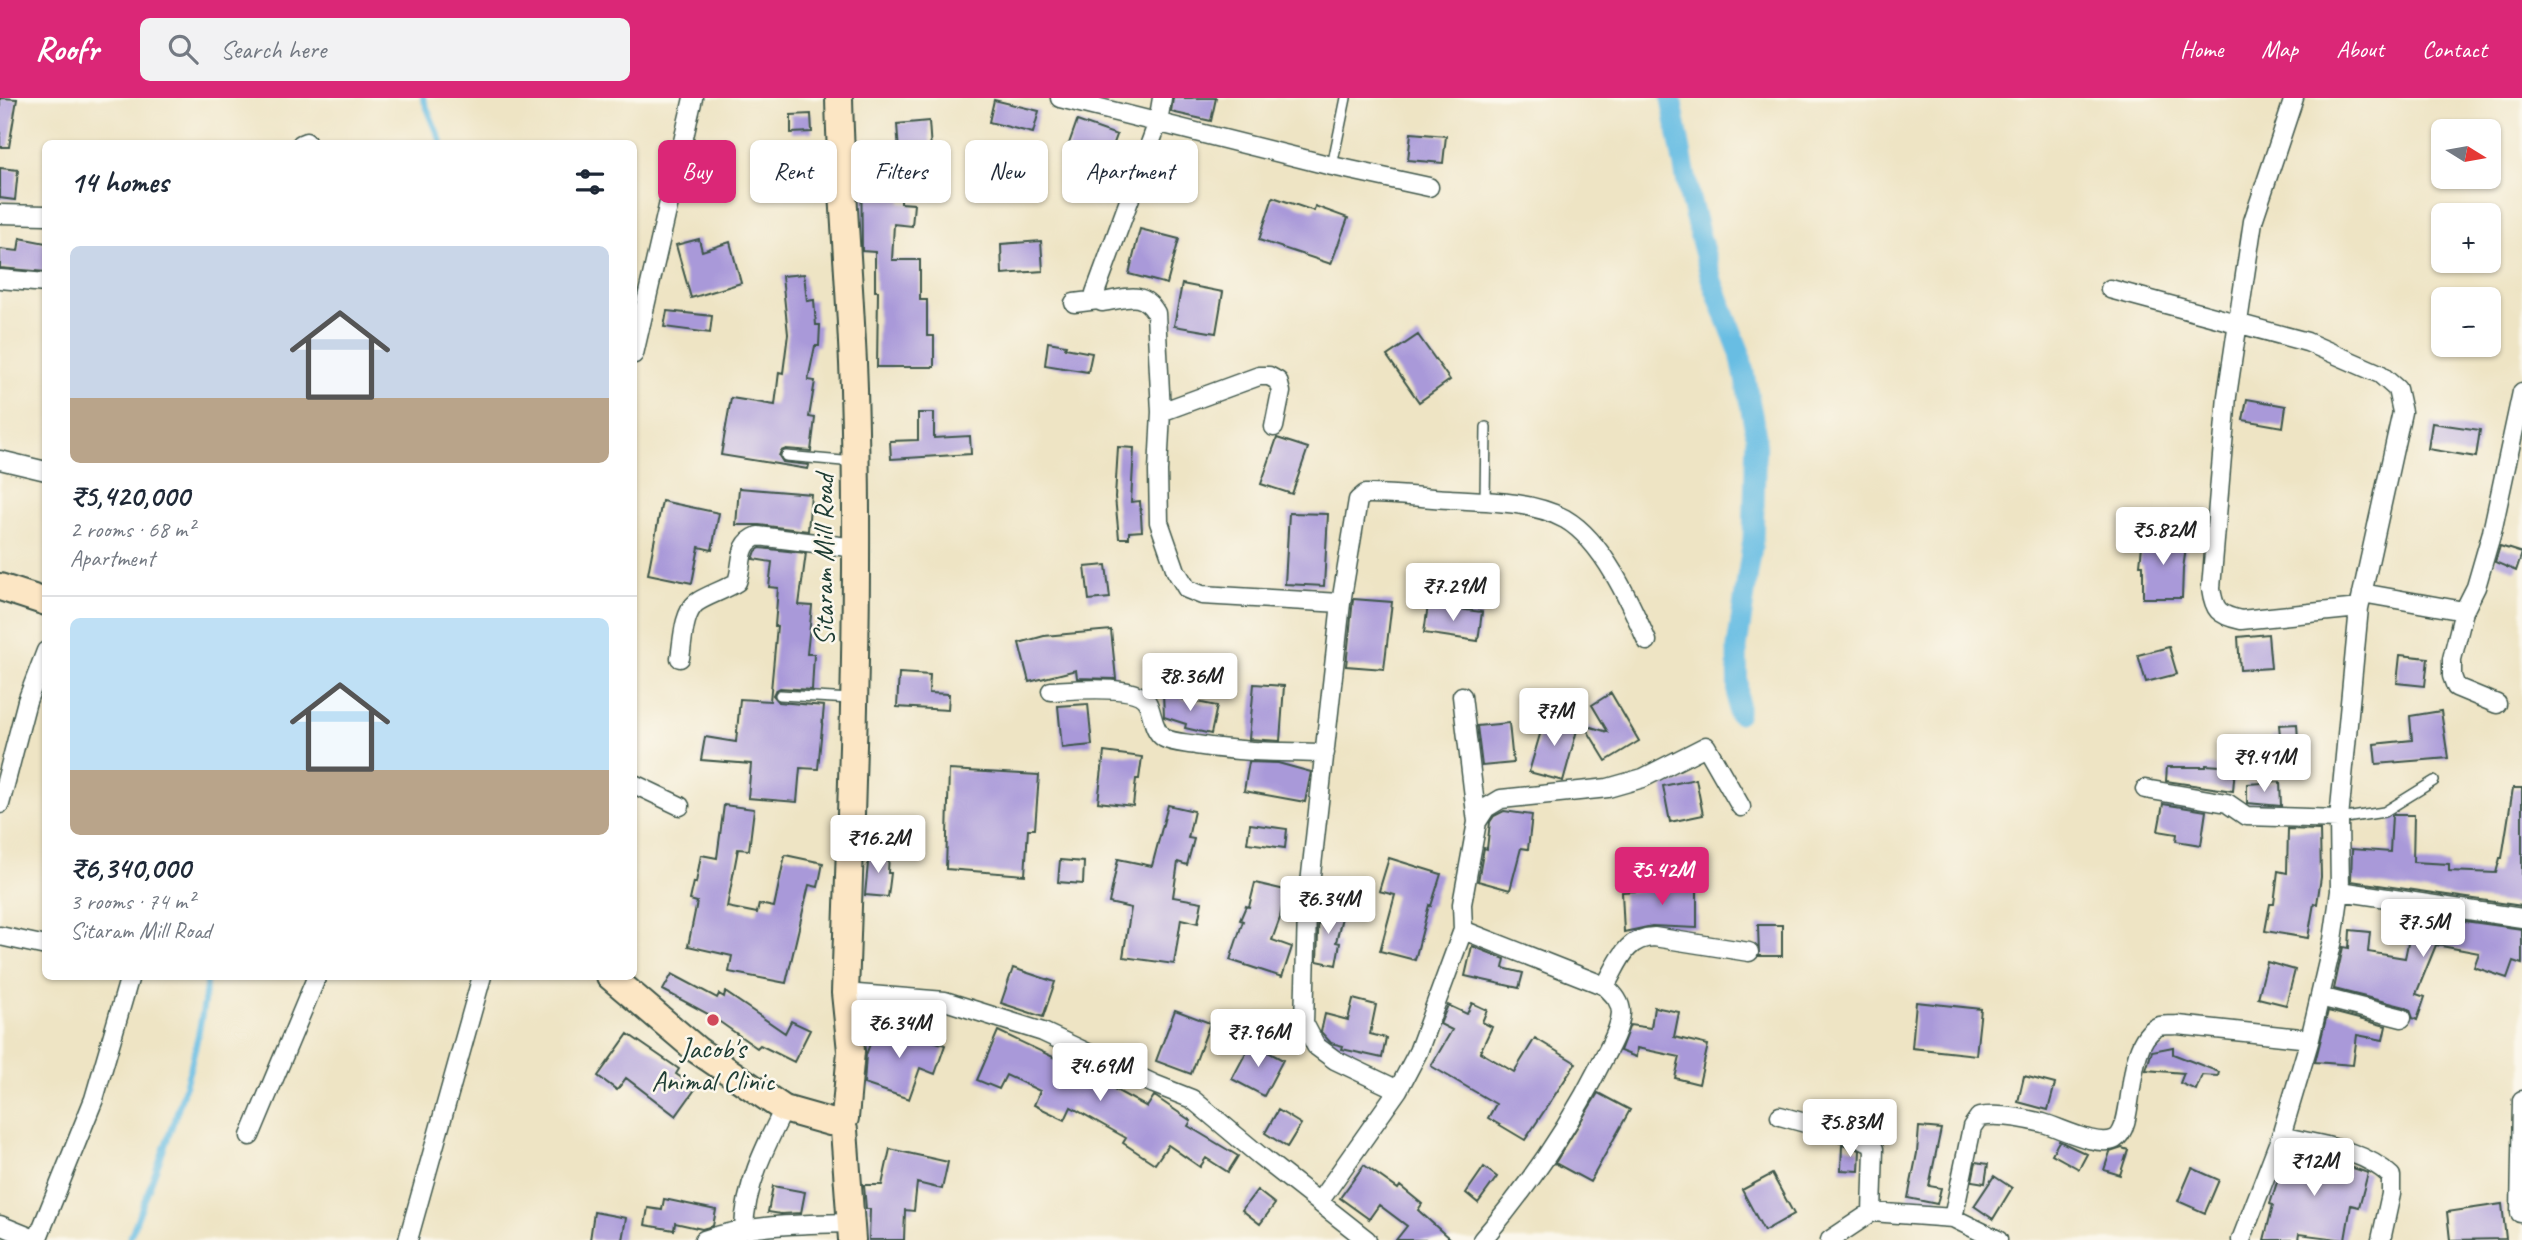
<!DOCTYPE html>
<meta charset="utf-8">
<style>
:root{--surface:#fff;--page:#f2f2f3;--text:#1f2937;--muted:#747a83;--line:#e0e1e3;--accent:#db2777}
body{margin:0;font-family:Caveat,sans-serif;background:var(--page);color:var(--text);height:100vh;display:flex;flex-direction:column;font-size:26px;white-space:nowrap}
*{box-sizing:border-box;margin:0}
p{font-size:23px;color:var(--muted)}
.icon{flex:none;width:38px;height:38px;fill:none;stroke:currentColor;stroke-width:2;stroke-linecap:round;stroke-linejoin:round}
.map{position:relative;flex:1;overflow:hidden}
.details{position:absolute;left:42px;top:42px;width:595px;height:840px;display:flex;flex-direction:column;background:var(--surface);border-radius:10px;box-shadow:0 2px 5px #0004}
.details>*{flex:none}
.guide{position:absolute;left:658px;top:42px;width:665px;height:63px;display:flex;gap:14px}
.needle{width:46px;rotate:101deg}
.tools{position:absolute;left:2431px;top:21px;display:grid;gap:14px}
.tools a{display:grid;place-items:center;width:70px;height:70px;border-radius:10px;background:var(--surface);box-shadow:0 2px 5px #0004;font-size:35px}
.price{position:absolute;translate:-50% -60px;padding:0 16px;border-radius:7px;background:#fff;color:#222;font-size:23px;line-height:46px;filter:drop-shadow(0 2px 4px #0008)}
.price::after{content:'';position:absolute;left:50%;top:42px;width:21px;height:16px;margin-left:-10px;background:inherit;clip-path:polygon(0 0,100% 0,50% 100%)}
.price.active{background:var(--accent);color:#fff}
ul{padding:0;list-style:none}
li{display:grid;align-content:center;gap:14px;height:371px;padding:0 28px}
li+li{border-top:2px solid var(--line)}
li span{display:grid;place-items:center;height:217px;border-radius:10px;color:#555}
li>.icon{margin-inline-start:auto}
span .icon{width:126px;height:126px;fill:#fffc;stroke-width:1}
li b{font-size:30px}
h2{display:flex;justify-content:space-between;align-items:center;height:84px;padding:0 28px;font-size:30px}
.pill{padding:0 24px;border-radius:10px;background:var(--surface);box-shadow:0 2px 5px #0004;font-size:24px;line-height:63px}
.pill.active{background:var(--accent);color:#fff}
header{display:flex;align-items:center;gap:42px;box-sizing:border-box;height:98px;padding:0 35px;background:var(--accent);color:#fff}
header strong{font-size:33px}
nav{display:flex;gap:38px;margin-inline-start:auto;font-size:24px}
.search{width:490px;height:63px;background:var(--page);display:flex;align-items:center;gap:18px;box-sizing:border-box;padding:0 24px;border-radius:10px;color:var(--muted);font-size:26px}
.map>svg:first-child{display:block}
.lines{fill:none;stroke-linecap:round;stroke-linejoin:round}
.stream{stroke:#67bde3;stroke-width:6}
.canal{stroke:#67bde3;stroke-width:21}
.building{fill:#a999d9}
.lane-casing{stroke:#3e564a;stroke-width:12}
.street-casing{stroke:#3e564a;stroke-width:21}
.secondary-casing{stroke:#3e564a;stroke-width:30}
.lane{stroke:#fff;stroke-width:9}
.street{stroke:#fff;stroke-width:18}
.secondary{stroke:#fce6c4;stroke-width:26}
.poi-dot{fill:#d1495b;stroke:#fbf7ec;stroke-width:2.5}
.labels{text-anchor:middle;stroke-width:5;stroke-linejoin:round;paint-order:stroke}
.street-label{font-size:28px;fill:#1f3d34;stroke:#fbf7ec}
.poi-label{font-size:28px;fill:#1f3d34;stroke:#fbf7ec}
</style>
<header>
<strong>Roofr</strong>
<div class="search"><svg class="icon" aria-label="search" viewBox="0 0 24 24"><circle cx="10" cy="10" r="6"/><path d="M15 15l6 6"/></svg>Search here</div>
<nav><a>Home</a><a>Map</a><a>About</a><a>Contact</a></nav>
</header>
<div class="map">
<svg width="2522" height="1142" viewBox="0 0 2522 1142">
<rect width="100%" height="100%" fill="#fbf7ec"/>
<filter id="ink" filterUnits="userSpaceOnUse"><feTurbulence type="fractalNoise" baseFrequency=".0143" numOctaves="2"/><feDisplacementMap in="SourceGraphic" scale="14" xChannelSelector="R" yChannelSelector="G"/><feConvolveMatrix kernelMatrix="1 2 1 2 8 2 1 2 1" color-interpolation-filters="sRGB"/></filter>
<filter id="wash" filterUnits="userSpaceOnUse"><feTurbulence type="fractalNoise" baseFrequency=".00686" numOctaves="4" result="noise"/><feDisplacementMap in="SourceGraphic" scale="28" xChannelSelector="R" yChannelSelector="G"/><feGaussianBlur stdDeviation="1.57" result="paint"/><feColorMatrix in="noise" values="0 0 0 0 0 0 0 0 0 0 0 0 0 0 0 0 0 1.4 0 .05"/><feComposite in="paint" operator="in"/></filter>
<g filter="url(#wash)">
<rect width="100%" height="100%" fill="#eee4c4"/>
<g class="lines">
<!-- stream -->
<path class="stream" d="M423,0L442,46
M129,1142C162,1056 199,971 207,878"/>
<!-- canal -->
<path class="canal" d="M1671,0L1690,101L1712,183L1740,255L1756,337L1753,441L1737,550L1738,615"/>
</g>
<g id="blocks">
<!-- building -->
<path class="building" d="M0,0L17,1L9,49H0Z
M1173,0H1216L1211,23L1171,14Z
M994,2L1039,13L1033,35L989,24Z
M811,16L812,34L791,35V17Z
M929,23L931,52L899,54L897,26Z
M1077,23L1117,37L1106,67L1066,54Z
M1411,35L1446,38L1443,65L1408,62Z
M861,60H901V105L914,106L912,128L894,126L892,162H920V202H927V238H934V269H877L878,193H875V154L862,153Z
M0,70L18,72L15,102L0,100Z
M1273,99L1314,113L1315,108L1348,120L1331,166L1259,142Z
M1140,131L1179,141L1167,186L1129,176Z
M20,140L46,145V174L0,170V151L18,153Z
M699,141L702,153L730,144L741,185L691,200L676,147Z
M1041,143L1043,173L1002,176L1001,146Z
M804,176L807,203L814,202L816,227H820L819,248H815L808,282L815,283L809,319L815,320L811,353L786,351L781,353L779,358L783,364L809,367L808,371L721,357L731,300L775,307L779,274L783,275L788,236L782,178Z
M1182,186L1223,194L1216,235L1174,228Z
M667,213L712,218L710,235L664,229Z
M1418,237L1450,282L1419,304L1387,258Z
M1048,244L1066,247L1065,250L1092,255L1088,274L1045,267Z
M2247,301L2286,308L2283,329L2243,322Z
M918,315H934V340L970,338L971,356L891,361L890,343L918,342Z
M2432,325L2480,332L2476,359L2428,351Z
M1277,340L1308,350L1292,396L1261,386Z
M1118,349L1134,350L1131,404L1140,403L1142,433L1129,434V440H1119L1115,399Z
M739,390L811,396L808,433L759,427H736Z
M662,403L719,415L712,452L699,449L692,485L648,476Z
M1289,415L1328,416L1324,488L1285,486Z
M2143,438L2187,442L2183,471L2182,500H2143V467H2140Z
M2500,448L2522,455L2516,473L2495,464Z
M760,450L806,455L799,507L812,508L807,556H814L812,592L780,590L775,593L773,597L779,604L824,608L818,671L800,670L797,704L748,700L751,666L701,662L705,639L736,644L740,601L770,603L777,528H775L778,490L769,489L772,464L753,461L756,453Z
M1106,467L1110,500L1089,502L1085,469Z
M1353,501L1392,504L1384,571L1346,568Z
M1428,507L1482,514L1478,543L1424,535Z
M1111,532L1116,581L1077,580L1076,572L1029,584L1019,545L1044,538Z
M2268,536L2271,570L2240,572L2238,539Z
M2169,549L2177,576L2146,584L2138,557Z
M2400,557L2428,560L2425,588L2397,585Z
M899,575L930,577L929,595L949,596L948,612L897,609Z
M1254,586L1284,588L1280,643L1249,641Z
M1163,594L1183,598L1182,601L1217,608L1211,636L1185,630L1186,626L1164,619Z
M1611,595L1639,643L1606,663L1584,627L1608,634L1592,607Z
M1088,606L1092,647L1062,650L1058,608Z
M2441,613L2448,660L2376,666L2374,646L2412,642L2410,618Z
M1546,616L1579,625L1563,683L1529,674Z
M1509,625L1513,665L1482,668L1477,628Z
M2297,626L2299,657L2272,659L2271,638L2280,637L2279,627Z
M1104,654L1142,659L1139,681H1136L1133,708L1098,704Z
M1249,664L1278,665L1311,674L1305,704L1244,693Z
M2206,667L2235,669L2233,693L2166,683L2167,669H2206Z
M949,672L1039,677L1035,731H1028L1025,777L946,771Z
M1696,681L1703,717L1670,724L1663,688Z
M2280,684L2281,708L2247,705V686Z
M2513,690H2522V808L2351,783L2352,751L2390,754L2392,717H2414L2413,764L2449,766V773L2496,775L2500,760H2502Z
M2163,706L2206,713L2201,747L2176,743L2177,736L2158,733Z
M724,707L754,711L749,752L738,751L727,809L757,815L759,806L774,809L785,757L823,765L818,789L809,787L786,885L729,874L732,858L688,848L697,804L690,802L694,784L696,785L701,757L717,760Z
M1168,707L1194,713L1188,740L1194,741L1187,767L1178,764L1173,799L1202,804L1198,825L1181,821L1174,866L1123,859L1131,810L1109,805L1118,761L1152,768Z
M1504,713L1532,717L1528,751L1521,750L1510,792L1478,783L1484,750L1487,751L1490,724L1494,718Z
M1250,726L1287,731L1285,750L1247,745Z
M2288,731L2320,732L2321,779L2317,806L2314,805L2308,840L2265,833L2270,806H2274L2278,773L2287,775Z
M869,755H889L888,775H891L888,799L865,797Z
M1389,760L1441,776L1431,808L1429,807L1415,862L1380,853L1395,797L1379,793Z
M1060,762L1084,764L1083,786L1058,784Z
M1668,784H1697V830L1652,828L1624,834L1622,794L1668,791Z
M1255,785L1285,792L1280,820L1272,842L1292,849L1282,879L1230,862L1243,823L1240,822L1246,808L1249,809Z
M1319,809L1343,815L1336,844L1340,845L1336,867L1317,863Z
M2414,816L2522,831V866L2513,863L2507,880L2474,869L2479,855L2436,847L2416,896L2425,899L2417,922L2413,920L2410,912L2405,909L2334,891L2343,849L2349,850L2350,832L2370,834L2368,854L2405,860Z
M1758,827H1782V858H1759Z
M1472,848L1505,861L1503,870L1523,875L1519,890L1465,878Z
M2267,864L2295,872L2286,907L2258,900Z
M1013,870L1055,884L1043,919L1001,905Z
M672,876L717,900L719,896L724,899L725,894L785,935L791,923L810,932L794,964L760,947L757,950L710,917L663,892Z
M1353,901L1376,907L1370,936L1386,940L1382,960L1342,951L1343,948L1331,945L1321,934L1325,916L1348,922Z
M1916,904L1981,911L1976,957L1912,950Z
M1472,905L1487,912L1482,924L1492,929L1480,954L1514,974L1535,940L1576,965L1525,1042L1488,1020L1496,1006L1431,968L1452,932L1440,926L1448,907L1467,916Z
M1654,909L1679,914L1674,939L1708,947L1699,986L1675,980L1680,959L1637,950L1636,959L1620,953L1630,927L1651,930Z
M1175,912L1210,925L1191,976L1156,963Z
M2328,913L2386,928L2383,942L2357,937L2353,967L2315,964Z
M878,924L945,947L935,976L920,970L909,1001L864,986L866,957Z
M998,933L1055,960L1057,957L1088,971L1086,976L1147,1009L1154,998L1156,999L1191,1023L1188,1028L1238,1058L1228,1074L1206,1060L1200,1069L1168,1047L1155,1066L1123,1045L1126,1040L1071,1009L1065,1022L1034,1007L1040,993L1006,977L999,991L977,982Z
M628,936L679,971L676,976L696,990L676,1018L626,980L617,992L598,978Z
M1251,945L1283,962L1264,998L1232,981Z
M2173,949V956L2219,974L2218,978L2202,977L2196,992L2180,985L2184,975L2146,972L2152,953Z
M2024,978L2055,986L2048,1012L2018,1004Z
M1598,995L1630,1012L1590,1084L1555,1065Z
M1278,1012L1301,1026L1287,1049L1265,1035Z
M1919,1029L1941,1031L1929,1088L1941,1090L1937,1106L1908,1100L1917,1055Z
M2059,1043L2087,1056L2079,1071L2052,1056Z
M1842,1047L1860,1052L1859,1073L1841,1072Z
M2122,1050L2128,1052L2120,1077L2104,1072L2110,1054Z
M890,1051L948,1064L942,1091L917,1085L914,1113L905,1112L904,1142H869L870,1111H866L864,1087H882Z
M2287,1053L2317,1058L2368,1075L2359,1109L2351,1107L2345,1142L2299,1136L2298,1142H2264L2273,1107L2270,1106Z
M1976,1064L1988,1066L1985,1085L1972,1083Z
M1364,1067L1398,1091L1400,1088L1422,1106L1418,1112L1451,1142H1396L1407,1128L1379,1107L1369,1121L1340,1100Z
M1484,1069L1497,1079L1478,1105L1466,1095Z
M2192,1070L2219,1082L2205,1115L2178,1103Z
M1772,1076L1794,1116L1764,1133L1742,1092Z
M1994,1078L2012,1090L1993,1121L1974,1108Z
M773,1088L805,1094L801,1115L781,1116L768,1114Z
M1257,1092L1275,1106L1260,1126L1242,1112Z
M664,1101L716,1112L713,1128L702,1131L675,1125L674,1132L645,1127L648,1110L662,1112Z
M2502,1106L2506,1141L2450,1142L2447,1114Z
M594,1114L626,1120L622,1142H590Z"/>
</g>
</g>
<g filter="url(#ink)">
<use href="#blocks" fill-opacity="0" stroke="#3e564a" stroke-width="2"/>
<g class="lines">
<!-- lane casing -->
<g class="lane-casing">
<path id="lane" d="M1332,68L1346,0
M786,358L854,364
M1485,403L1486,329
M780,597L851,601
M2339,721L2384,714L2434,683"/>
</g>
<!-- street casing -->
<g class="street-casing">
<path id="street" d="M1060,0L1332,68L1429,89
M1162,0L1158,24L1095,195L1098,202L1102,204C1126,201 1142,191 1156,215L1161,314L1158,373L1159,424L1176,473L1187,491L1202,497L1341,505L1358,402L1365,396C1393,395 1422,400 1450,401C1486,403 1532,403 1565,421C1603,443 1630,504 1647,543
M2294,0L2253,123L2227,298L2211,490C2214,512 2218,517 2241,522L2359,510
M301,46L306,44
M0,116L46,117
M0,181L46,185
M2110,191L2307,244L2380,276L2397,291L2402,314L2359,510L2339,721L2340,793L2333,842L2310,941L2281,1038C2318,1047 2363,1051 2391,1078V1096L2381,1142
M1074,205L1098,202
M634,256L693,0
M1161,314L1259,278H1269L1278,283L1281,294L1274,329
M0,362L46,373
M2362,495L2464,513
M1341,505L1307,813L1304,925L1316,948L1335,962L1398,992
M680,560C683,543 683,516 696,505C705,498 725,492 737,484C744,465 737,446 758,438L856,450
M1051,593C1072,592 1140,585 1148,606C1153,617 1153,633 1164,640C1173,645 1186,645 1196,647C1241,654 1279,654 1325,655
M1462,598L1477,724
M2497,606L2456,589L2452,578V561L2464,513L2476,489L2492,434L2522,294
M634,686L680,708
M2145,691L2227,705L2246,718L2339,721
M0,706L27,603L46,553
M2340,793L2522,820
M0,838L46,848
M1605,888C1619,865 1624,840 1654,839L1749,854
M845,895L945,903L1043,934L1154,986L1192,1001L1259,1057L1367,1142
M2320,899L2402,920
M1780,1018L1863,1041L1871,1045L1874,1051L1872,1114
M250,1038L317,878
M1319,1104L1398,992L1418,954L1463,832
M2520,1115L2522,1002
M1953,1120L1972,1029L1979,1019C1999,1015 2023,1020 2043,1025C2061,1030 2098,1050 2115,1041C2137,1029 2123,946 2157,929C2162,926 2172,928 2178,927L2310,941
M0,1127L37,1142L94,1001L130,878
M744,1131C745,1088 765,1049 784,1011
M408,1142L482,878
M704,1142C751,1126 801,1126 850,1125
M1482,1142C1528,1089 1570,1027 1601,965C1609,950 1620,931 1621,915C1621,903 1613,896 1605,888L1463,832L1462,806L1477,724L1486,710L1501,701L1608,690L1643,680L1706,648L1741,709
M1830,1142L1872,1114L1953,1120L1998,1142
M2241,1142L2281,1038"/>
</g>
<!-- secondary casing -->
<g class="secondary-casing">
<path id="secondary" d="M839,0C841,97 851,194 854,291C860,492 852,694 845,895L851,953L845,1020
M0,489L46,504
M610,878L697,952L784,1011L830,1024
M844,1032L852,1142"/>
</g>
<!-- lane -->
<use href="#lane" class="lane"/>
<!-- street -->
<use href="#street" class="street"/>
<!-- secondary -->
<use href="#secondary" class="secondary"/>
</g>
</g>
<!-- markers -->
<circle class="poi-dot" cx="713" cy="922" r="7"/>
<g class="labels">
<!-- street labels -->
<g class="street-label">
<text transform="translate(823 462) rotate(-90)" y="10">Sitaram Mill Road</text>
</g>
<!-- poi labels -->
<g class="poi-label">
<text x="713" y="960">Jacob's<tspan x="713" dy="32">Animal Clinic</tspan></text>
</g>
</g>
</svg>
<div class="tools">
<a><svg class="needle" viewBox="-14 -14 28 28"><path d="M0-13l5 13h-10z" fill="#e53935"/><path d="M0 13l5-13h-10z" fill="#747a83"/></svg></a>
<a>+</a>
<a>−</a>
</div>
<b class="price" style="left:2163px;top:469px">₹5.82M</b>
<b class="price" style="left:1453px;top:525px">₹7.29M</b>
<b class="price" style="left:1190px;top:615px">₹8.36M</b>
<b class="price" style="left:1554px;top:650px">₹7M</b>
<b class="price" style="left:2264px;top:696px">₹9.41M</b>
<b class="price" style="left:878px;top:777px">₹16.2M</b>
<b class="price active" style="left:1662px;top:809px">₹5.42M</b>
<b class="price" style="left:1328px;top:838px">₹6.34M</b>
<b class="price" style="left:2423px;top:861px">₹7.5M</b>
<b class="price" style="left:899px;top:962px">₹6.34M</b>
<b class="price" style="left:1258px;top:971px">₹7.96M</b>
<b class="price" style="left:1100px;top:1005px">₹4.69M</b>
<b class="price" style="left:1850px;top:1061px">₹5.83M</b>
<b class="price" style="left:2314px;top:1100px">₹12M</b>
<div class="guide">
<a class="pill active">Buy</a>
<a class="pill">Rent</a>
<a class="pill">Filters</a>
<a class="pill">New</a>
<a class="pill">Apartment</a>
</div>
<section class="details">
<h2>14 homes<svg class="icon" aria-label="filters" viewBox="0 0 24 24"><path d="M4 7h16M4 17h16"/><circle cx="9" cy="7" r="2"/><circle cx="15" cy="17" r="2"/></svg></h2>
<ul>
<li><span style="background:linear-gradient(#c9d6e8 70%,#b9a48a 0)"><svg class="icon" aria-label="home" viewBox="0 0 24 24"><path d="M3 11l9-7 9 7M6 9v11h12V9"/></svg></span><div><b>₹5,420,000</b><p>2 rooms · 68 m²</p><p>Apartment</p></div></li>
<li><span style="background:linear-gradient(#bfe0f5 70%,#b9a48a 0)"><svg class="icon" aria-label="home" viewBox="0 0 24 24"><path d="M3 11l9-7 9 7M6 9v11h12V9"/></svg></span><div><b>₹6,340,000</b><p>3 rooms · 74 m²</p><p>Sitaram Mill Road</p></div></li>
</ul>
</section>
</div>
